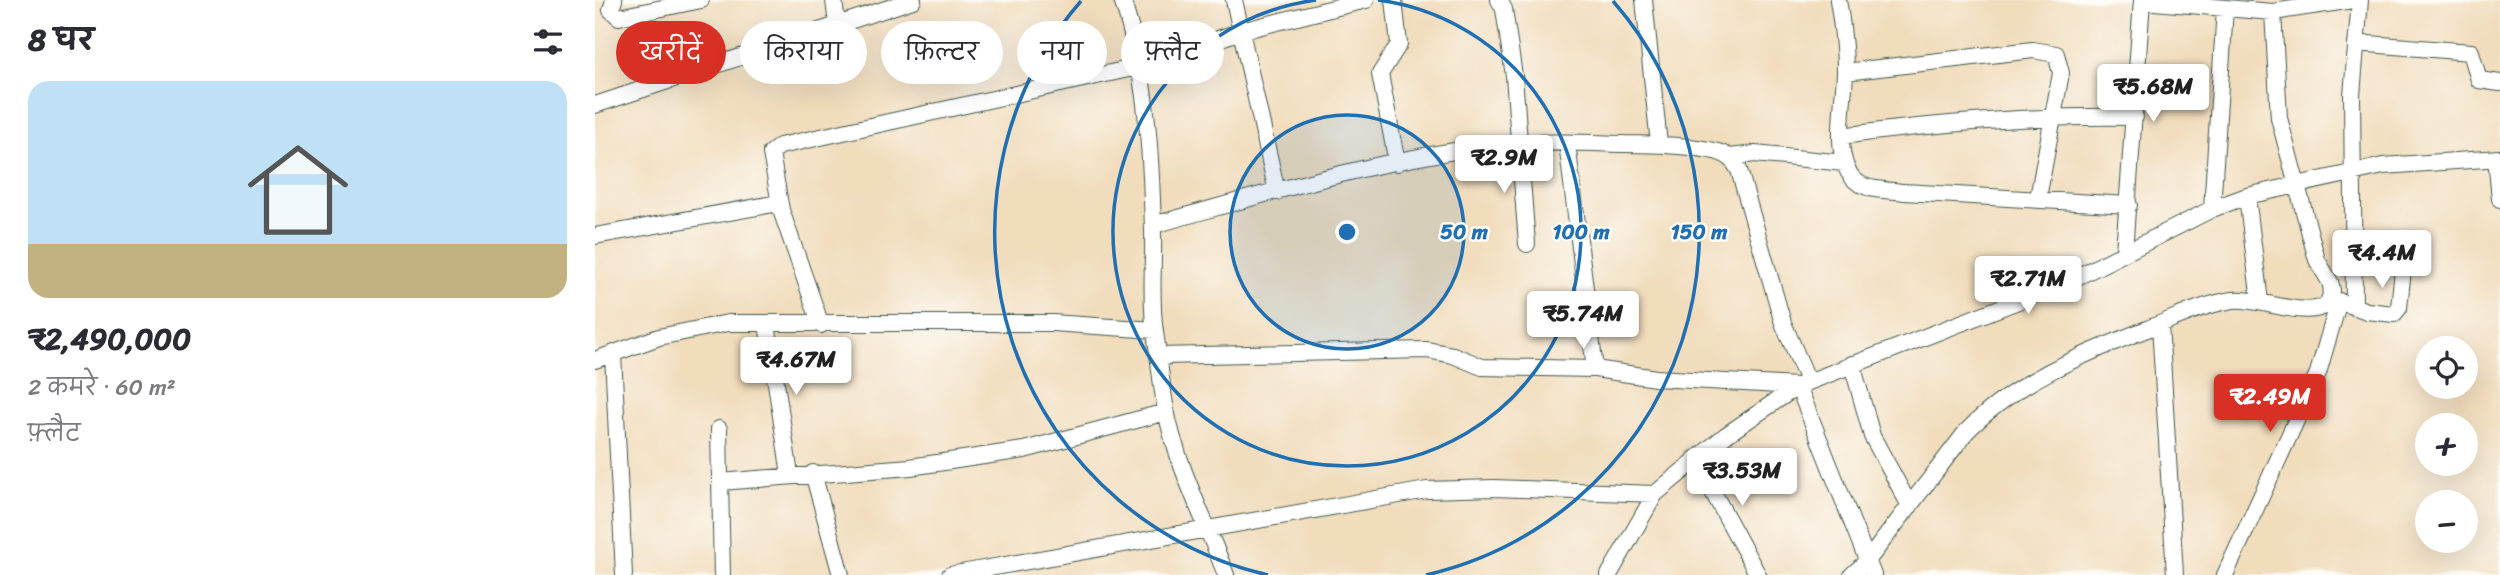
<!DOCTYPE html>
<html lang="hi">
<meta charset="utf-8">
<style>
:root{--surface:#fff;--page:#f2f2f3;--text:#2b2b33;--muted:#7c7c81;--accent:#d93025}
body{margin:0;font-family:Sriracha,"Playpen Sans Deva",sans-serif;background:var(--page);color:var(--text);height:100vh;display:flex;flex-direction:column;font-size:26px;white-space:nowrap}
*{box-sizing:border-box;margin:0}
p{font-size:23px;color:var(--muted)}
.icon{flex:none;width:38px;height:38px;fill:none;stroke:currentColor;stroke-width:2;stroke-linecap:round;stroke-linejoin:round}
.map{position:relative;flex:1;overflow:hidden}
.drawer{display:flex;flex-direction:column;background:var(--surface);width:595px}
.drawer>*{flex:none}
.guide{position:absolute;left:21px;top:21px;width:665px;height:63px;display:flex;gap:14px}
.controls{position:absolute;left:1820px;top:336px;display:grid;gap:14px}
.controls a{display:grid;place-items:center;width:63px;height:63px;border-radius:50%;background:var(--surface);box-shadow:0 7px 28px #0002;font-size:35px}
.price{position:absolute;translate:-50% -60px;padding:0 16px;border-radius:7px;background:#fff;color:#222;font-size:23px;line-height:46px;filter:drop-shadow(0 2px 4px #0008)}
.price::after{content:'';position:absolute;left:50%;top:42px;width:21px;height:16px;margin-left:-10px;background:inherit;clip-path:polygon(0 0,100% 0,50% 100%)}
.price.selected{background:var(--accent);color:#fff}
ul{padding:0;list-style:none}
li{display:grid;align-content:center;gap:14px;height:371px;padding:0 28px}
li span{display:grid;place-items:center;height:217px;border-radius:21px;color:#555}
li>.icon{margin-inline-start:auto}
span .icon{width:126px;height:126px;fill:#fffc;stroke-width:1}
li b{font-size:30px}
h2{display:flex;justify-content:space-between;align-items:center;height:84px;padding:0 28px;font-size:30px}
.pill{padding:0 24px;border-radius:32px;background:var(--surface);box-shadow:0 7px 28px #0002;font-size:24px;line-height:63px}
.pill.selected{background:var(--accent);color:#fff}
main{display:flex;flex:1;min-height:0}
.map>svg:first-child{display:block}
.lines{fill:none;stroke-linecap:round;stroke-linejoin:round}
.street-casing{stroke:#3e5548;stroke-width:18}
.street{stroke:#fff;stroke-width:16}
.ring{fill:none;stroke:#1f6fb2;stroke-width:3.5}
.centre{fill:#1f6fb2;stroke:#fdfcf7;stroke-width:3.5}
.ring-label{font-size:21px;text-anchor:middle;font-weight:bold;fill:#1f6fb2;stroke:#fdfcf7;stroke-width:5;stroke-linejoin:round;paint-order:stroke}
</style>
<main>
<section class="drawer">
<h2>8 घर<svg class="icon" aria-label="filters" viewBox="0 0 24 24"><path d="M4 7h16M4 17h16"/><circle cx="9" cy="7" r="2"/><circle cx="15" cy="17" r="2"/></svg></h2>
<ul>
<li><span style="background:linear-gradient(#bfe0f5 75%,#c2b280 0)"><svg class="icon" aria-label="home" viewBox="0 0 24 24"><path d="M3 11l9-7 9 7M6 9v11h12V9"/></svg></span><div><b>₹2,490,000</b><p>2 कमरे · 60 m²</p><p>फ़्लैट</p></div></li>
</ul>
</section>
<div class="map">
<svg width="1905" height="575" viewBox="0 0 1905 575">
<rect width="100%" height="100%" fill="#fdfcf7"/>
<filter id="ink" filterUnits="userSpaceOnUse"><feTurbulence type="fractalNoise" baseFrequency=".0143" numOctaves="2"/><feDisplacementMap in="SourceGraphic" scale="14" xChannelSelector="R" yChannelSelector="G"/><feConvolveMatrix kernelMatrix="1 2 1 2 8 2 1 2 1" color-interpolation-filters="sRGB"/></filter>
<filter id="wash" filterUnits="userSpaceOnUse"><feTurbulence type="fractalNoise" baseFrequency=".00686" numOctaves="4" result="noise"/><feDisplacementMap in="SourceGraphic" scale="28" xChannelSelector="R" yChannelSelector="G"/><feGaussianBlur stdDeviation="1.57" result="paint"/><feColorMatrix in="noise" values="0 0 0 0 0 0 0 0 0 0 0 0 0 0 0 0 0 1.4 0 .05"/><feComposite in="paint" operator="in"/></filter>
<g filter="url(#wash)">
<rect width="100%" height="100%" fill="#f1dcbb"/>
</g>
<g filter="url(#ink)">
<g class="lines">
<!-- street casing -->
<g class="street-casing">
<path id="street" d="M19,0L16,10L24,17L106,0
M239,0L242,25
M527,0C552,74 556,153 558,231C559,263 555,299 560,332C564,358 566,384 571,410C581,464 612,524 631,575
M639,0L682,192
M799,0L804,44L785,74L802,163
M904,0L909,9L919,76L932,244
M1049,0L1064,144
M1243,0C1247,24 1250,47 1250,71C1250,100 1235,161 1262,182C1274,191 1295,190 1309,192L1534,205
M1547,1L1678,12L1758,0
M1761,43L1876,52L1884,80L1905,83
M1250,72L1438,50L1461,54L1466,73L1443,198
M0,105L318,0
M1246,136C1345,123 1441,115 1540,117
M972,143L1000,369
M1135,157L1160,154L1249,163
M1901,158L1905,199
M1652,196L1665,302
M1617,209L1630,8
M558,225C672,194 804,152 922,144C957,141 994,143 1029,144C1050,144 1118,145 1134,157C1138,159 1141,166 1144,170L1188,323L1213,381
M0,236L184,203
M1529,252L1547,0
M1749,303L1772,311L1799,314L1804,308L1811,240
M1759,307L1757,95L1765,0
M172,324L195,475
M1565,324L1580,575
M226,325L186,210L176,153L185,146L547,66L646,31L771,0
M18,355L29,575
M566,356L832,350L858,355L887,367L1000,369L1061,378L1203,386L1278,575
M0,360L64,337L133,323H457L560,330
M1257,364L1277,436L1315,506
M124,429L127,575
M1100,459L1163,575
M218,473L246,575
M125,482L315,467L429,450L571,412
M355,575L832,490L899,488L1060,494
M1014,575L1060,494L1131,435L1203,386L1472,282L1617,209L1652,196L1788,166L1905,158
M1257,575L1273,560L1371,432C1421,380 1491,353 1557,327C1583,317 1610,304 1638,300C1665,297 1711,320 1733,304L1737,290L1735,282L1722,260L1684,118L1678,12
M1630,575L1723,373L1744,301"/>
</g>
<!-- street -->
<use href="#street" class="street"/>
</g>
</g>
<!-- distance rings -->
<circle cx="752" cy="232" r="117" fill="#1f6fb2" fill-opacity=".12"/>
<g class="ring">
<circle cx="752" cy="232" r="117"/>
<path d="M783 0A234 234 0 1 1 721 0"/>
<path d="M673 575A352 352 0 0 1 486 1M1018 1A352 352 0 0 1 831 575"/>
</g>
<circle cx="752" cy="232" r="10" class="centre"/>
<g class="ring-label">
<text x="869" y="239">50 m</text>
<text x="986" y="239">100 m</text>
<text x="1104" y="239">150 m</text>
</g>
</svg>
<div class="controls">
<a><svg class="icon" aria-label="locate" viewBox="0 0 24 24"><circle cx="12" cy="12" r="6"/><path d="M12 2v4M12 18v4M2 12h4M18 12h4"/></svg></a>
<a>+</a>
<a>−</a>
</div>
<b class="price" style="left:1558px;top:124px">₹5.68M</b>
<b class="price" style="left:909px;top:195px">₹2.9M</b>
<b class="price" style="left:1787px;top:290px">₹4.4M</b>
<b class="price" style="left:1433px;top:316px">₹2.71M</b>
<b class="price" style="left:988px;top:351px">₹5.74M</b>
<b class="price" style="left:201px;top:397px">₹4.67M</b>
<b class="price selected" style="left:1675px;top:434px">₹2.49M</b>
<b class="price" style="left:1147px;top:508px">₹3.53M</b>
<div class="guide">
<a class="pill selected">खरीदें</a>
<a class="pill">किराया</a>
<a class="pill">फ़िल्टर</a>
<a class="pill">नया</a>
<a class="pill">फ़्लैट</a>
</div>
</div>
</main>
